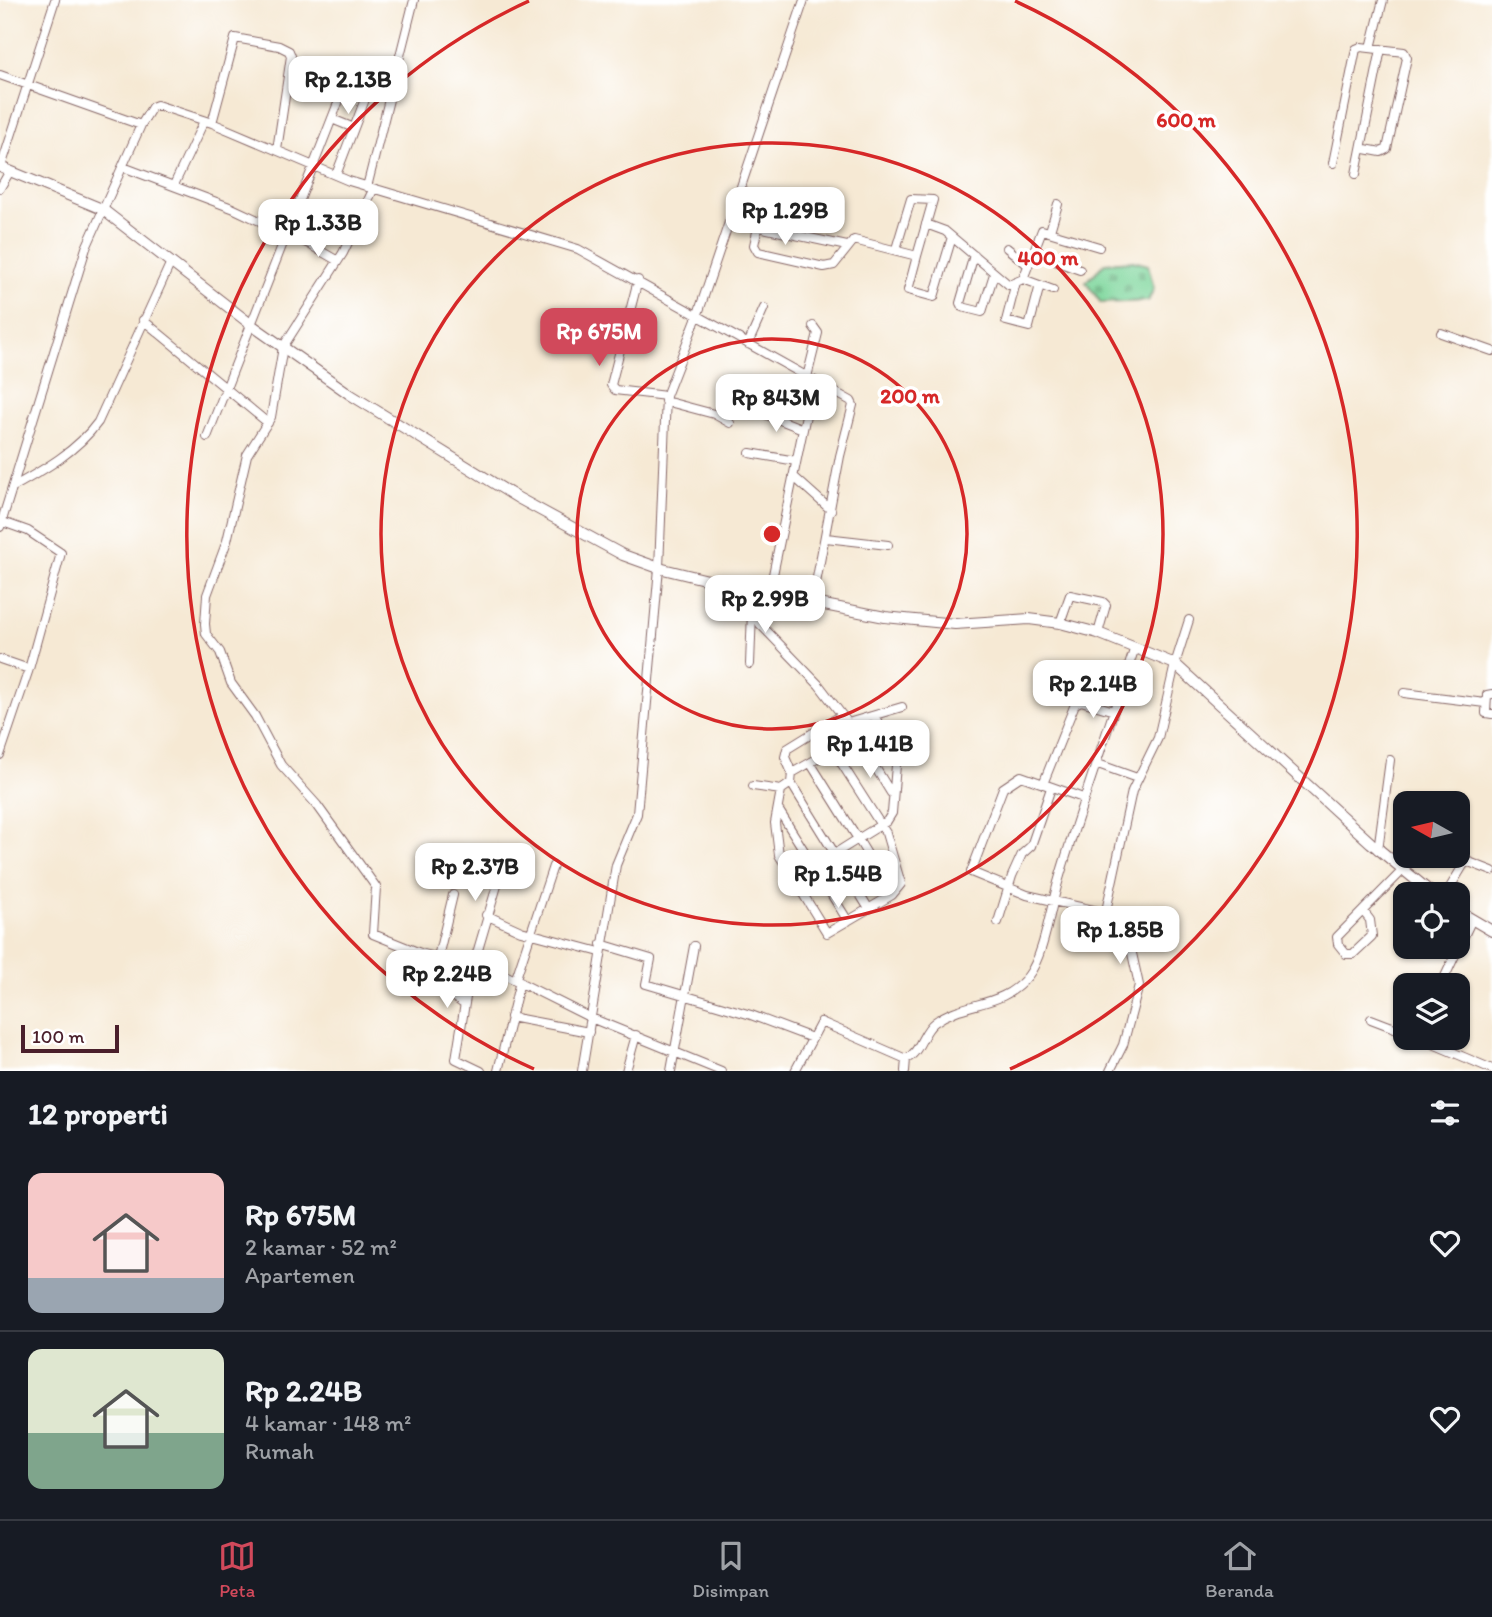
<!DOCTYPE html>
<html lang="id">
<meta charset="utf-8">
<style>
:root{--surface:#171b24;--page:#242831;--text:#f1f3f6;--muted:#9ea1a6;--line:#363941;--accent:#d1495b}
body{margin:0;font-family:Itim,sans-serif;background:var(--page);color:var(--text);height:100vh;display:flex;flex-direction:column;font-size:26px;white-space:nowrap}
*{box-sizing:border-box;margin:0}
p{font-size:23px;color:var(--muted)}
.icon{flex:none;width:38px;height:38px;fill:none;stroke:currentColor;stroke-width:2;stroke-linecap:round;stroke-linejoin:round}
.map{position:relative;height:1071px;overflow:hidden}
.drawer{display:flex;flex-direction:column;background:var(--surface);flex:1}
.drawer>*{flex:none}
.needle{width:46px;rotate:278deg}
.tools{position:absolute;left:1393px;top:791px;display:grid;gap:14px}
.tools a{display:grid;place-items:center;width:77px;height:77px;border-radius:14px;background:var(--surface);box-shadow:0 2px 5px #0004;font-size:35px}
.scale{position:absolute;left:21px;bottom:18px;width:98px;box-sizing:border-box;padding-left:7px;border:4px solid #4a1f2b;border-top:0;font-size:19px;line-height:24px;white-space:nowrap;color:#4a1f2b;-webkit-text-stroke:5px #fff;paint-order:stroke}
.price{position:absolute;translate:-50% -60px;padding:0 16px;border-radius:14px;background:#fff;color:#222;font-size:23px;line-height:46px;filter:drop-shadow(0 2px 4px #0008)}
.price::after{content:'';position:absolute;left:50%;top:42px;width:21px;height:16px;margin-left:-10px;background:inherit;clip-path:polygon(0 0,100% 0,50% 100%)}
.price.current{background:var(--accent);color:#fff}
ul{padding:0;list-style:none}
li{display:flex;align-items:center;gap:21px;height:175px;padding:0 28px}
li+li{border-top:2px solid var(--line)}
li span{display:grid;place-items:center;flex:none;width:196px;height:140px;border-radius:14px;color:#555}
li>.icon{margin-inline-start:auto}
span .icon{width:84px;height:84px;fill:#fffc;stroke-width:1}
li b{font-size:30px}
h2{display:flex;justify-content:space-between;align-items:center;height:84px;padding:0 28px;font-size:30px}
.menu{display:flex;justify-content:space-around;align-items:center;height:98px;border-top:2px solid var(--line);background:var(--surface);font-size:19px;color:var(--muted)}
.menu a{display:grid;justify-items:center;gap:4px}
.menu .current{color:var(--accent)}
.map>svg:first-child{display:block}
.cemetery{fill:url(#cemetery-stones);stroke:#647a63;stroke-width:2}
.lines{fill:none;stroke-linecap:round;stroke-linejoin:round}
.minor-casing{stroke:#866666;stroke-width:10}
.tertiary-casing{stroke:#866666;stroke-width:12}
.minor{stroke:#fff;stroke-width:8}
.tertiary{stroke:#fff;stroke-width:10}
.ring{fill:none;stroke:#d62828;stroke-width:3.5}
.centre{fill:#d62828;stroke:#fff;stroke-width:3.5}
.ring-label{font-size:21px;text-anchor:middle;font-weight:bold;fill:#d62828;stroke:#fff;stroke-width:7;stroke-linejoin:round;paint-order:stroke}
</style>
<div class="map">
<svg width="1492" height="1071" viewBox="0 0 1492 1071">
<defs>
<pattern id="cemetery-stones" width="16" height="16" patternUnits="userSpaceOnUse" patternTransform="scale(1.75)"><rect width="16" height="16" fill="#7dd69b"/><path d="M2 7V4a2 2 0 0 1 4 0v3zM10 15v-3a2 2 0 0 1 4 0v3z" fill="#6eb786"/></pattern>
</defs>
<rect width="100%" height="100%" fill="#fff"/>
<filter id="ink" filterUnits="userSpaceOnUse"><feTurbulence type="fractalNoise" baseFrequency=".0143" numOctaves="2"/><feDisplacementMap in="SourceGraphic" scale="14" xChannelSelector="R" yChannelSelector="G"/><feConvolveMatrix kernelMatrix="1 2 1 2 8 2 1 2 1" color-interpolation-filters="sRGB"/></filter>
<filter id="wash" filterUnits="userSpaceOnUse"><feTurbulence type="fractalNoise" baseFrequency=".00686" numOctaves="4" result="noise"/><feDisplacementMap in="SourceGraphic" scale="28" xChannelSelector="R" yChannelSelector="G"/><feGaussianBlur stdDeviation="1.57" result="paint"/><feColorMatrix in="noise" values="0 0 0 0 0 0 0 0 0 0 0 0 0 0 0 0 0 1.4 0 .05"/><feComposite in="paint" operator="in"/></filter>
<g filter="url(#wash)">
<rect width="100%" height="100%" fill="#f6e9d4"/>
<!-- cemetery -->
<path class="cemetery" d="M1133,261L1148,265L1154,289L1148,301L1101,303L1086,282L1105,263Z"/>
</g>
<g filter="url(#ink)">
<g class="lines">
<!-- minor casing -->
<g class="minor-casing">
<path id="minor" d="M1371,48L1383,0
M0,75L141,125
M332,119L354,128
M212,123L235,38L279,46L289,51L291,56L277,150
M1333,163L1356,49L1361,47L1404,52L1407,58L1387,149L1381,152L1365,149
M1,167L55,0
M123,167L232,208L311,245L325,219
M1356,174L1381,49
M336,175L372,81
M174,185L204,121
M367,187L414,0
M0,188L10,171
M373,190L343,253L283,347L271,417L247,455L227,541L207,595L205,624L206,634L220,652L231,683L255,716L281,765L317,805L376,887L373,934L420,953L471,966L475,960L506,855
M730,221L847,246
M926,224L945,231L1009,285L1023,279L1042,230L1099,247
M758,227L754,245L758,252L824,267L834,265L854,240L917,256L933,200L911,199L896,249
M1050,231L1058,204
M312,246L338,261
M1007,248L1028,265
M1033,253L1080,270
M974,255L960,303L962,307L982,312L994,274
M917,256L908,290L934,297L952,237
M1023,279L1053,290
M638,280L611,385L615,390L666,396
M1016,282L1006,321L1029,327L1040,285
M143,320L268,423
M1441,333L1492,351
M748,344L764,308
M807,377L818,333L813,326
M665,401L714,414L730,423
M760,412L803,429
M207,437L347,80L353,77L394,87
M750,453L796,461
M793,476L831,510
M13,487C45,469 77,451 98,422L171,262
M0,521L28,531L61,553L29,669L0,755
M0,527L86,248L141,125L152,107L157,105L212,123L349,181L578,249L851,401L853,405L840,456L812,604
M826,538L888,545
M753,591L752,605L760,624L819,685L848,723L891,793
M769,594L813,381
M1060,623L1070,595L1103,602L1106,605L1098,633
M0,659L29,669
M750,664L752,611
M1404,693L1485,703
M1492,694L1487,695L1486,713L1492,714
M848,723L902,707
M855,737L792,773L791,783L781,790L775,823L779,855L827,933L892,895L858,839L887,821L892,813L897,753L874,716
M833,750L886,833L901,884L892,895
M811,764L858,839L815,866
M1098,764L1137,778
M792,773L785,757L787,749L842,715
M791,783L869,909
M1043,784L1075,704L1081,701L1114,711
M753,786L781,790
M1083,798L1021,776L1003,788L971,872L1027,895L1124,917L1139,985L1123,1045L1110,1071
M778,809L848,921
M1378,850L1390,760
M1446,894L1464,864L1469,862L1492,871
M1106,911L1132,791L1158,738L1175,664L1189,620
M1363,911L1370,920L1372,936L1353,954H1346L1338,944L1337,937L1403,870
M486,915L521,931L600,952
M998,922L1012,876L1022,854L1031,846L1051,788
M601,944L651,959L646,984L751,1015L812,1038
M420,953L442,989L462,1003
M438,957L453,895
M475,960L591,1018L721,1071
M471,966L456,1059L481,1071
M516,978L553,866
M1441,985L1472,919
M510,1017L589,1032
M1371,1019L1405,1032
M1419,1038L1492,1069
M498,1071L520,981
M582,1071L616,865L637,814L659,568L666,396L698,314L804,0
M626,1071L636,1035
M671,1071L694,946
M795,1071L821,1022L906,1059
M905,1071L906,1059C921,1052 922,1031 935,1022C965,1000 1002,1009 1028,976C1044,956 1051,905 1059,879C1082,801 1110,725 1135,647"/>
</g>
<!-- tertiary casing -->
<g class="tertiary-casing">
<path id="tertiary" d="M0,167L102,209L253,326L351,395L518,498L623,555L659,568L753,591L885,617L955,624L1029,619L1060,623L1098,633L1175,664L1371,843L1433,894
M1458,911L1492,931"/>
</g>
<!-- minor -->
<use href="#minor" class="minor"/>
<!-- tertiary -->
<use href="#tertiary" class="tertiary"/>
</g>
</g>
<!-- distance rings -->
<g class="ring">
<circle cx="772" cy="534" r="195"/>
<circle cx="772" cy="534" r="391"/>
<path d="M534 1069A586 586 0 0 1 529 1M1015 1A586 586 0 0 1 1010 1069"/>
</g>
<circle cx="772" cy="534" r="10" class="centre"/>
<g class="ring-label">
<text x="1186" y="127">600 m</text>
<text x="1048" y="265">400 m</text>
<text x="910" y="403">200 m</text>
</g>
</svg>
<div class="tools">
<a><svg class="needle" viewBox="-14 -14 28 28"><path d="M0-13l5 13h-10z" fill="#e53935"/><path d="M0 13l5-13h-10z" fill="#9ea1a6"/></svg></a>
<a><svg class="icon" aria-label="locate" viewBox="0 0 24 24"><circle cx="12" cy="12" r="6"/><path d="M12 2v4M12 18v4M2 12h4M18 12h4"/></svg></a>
<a><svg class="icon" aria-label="layers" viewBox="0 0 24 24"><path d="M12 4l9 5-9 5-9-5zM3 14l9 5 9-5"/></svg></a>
</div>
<div class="scale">100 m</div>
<b class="price" style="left:348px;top:116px">Rp 2.13B</b>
<b class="price" style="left:785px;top:247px">Rp 1.29B</b>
<b class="price" style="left:318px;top:259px">Rp 1.33B</b>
<b class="price current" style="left:599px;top:368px">Rp 675M</b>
<b class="price" style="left:776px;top:434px">Rp 843M</b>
<b class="price" style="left:765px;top:635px">Rp 2.99B</b>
<b class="price" style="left:1093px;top:720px">Rp 2.14B</b>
<b class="price" style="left:870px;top:780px">Rp 1.41B</b>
<b class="price" style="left:475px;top:903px">Rp 2.37B</b>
<b class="price" style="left:838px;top:910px">Rp 1.54B</b>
<b class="price" style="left:1120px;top:966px">Rp 1.85B</b>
<b class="price" style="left:447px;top:1010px">Rp 2.24B</b>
</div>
<section class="drawer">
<h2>12 properti<svg class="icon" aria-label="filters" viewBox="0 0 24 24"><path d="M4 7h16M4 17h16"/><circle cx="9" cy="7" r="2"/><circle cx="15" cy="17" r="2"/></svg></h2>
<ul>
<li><span style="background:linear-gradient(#f6c9c9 75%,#9aa5b1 0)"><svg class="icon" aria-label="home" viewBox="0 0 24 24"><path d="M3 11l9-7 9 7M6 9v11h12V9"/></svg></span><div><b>Rp 675M</b><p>2 kamar · 52 m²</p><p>Apartemen</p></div><svg class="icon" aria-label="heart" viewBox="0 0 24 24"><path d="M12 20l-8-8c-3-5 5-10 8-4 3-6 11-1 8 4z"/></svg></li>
<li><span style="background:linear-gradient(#dfe7d0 60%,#7fa58c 0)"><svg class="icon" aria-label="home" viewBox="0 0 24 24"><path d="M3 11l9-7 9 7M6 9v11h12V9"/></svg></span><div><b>Rp 2.24B</b><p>4 kamar · 148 m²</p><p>Rumah</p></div><svg class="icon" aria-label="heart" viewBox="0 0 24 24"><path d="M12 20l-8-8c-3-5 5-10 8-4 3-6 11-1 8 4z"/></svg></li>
</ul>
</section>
<nav class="menu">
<a class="current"><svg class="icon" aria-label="map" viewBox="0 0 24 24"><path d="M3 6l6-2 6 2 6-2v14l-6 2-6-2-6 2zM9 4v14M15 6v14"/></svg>Peta</a>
<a><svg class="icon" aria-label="saved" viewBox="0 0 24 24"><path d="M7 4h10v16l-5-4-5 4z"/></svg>Disimpan</a>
<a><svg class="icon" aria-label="home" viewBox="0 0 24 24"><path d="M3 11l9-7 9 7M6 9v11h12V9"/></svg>Beranda</a>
</nav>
